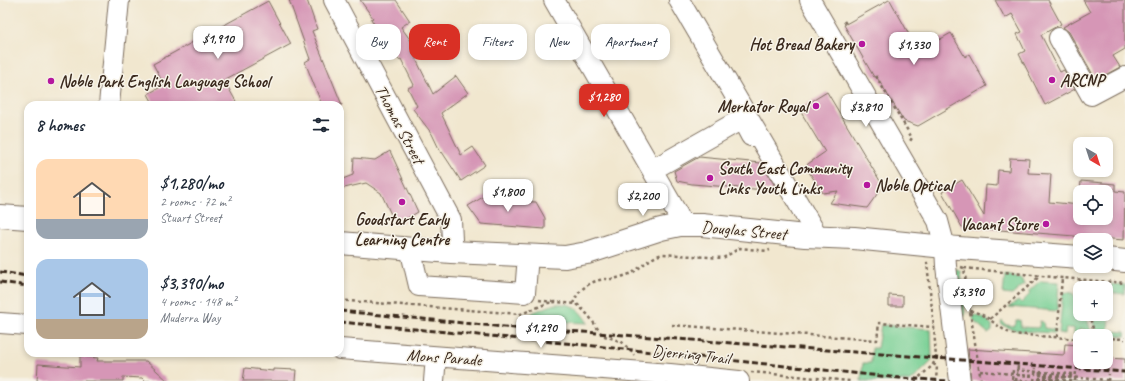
<!DOCTYPE html>
<meta charset="utf-8">
<style>
:root{--surface:#fff;--page:#f2f2f3;--text:#1f2937;--muted:#747a83;--accent:#d93025}
body{margin:0;font-family:Caveat,sans-serif;background:var(--page);color:var(--text);height:100vh;display:flex;flex-direction:column;font-size:15px;white-space:nowrap}
*{box-sizing:border-box;margin:0}
p{font-size:13px;color:var(--muted)}
.icon{flex:none;width:22px;height:22px;fill:none;stroke:currentColor;stroke-width:2;stroke-linecap:round;stroke-linejoin:round}
.map{position:relative;flex:1;overflow:hidden}
.details{position:absolute;left:24px;top:101px;width:320px;height:256px;display:flex;flex-direction:column;background:var(--surface);border-radius:12px;box-shadow:0 2px 6px #0003}
.details>*{flex:none}
.guide{position:absolute;left:356px;top:24px;width:380px;height:36px;display:flex;gap:8px}
.needle{width:26px;rotate:141deg}
.buttons{position:absolute;left:1073px;top:137px;display:grid;gap:8px}
.buttons a{display:grid;place-items:center;width:40px;height:40px;border-radius:8px;background:var(--surface);box-shadow:0 2px 6px #0003;font-size:20px}
.price{position:absolute;translate:-50% -34px;padding:0 9px;border-radius:8px;background:#fff;color:#222;font-size:13px;line-height:26px;filter:drop-shadow(0 1px 2px #0008)}
.price::after{content:'';position:absolute;left:50%;top:24px;width:12px;height:9px;margin-left:-6px;background:inherit;clip-path:polygon(0 0,100% 0,50% 100%)}
.price.current{background:var(--accent);color:#fff}
ul{padding:0;list-style:none}
li{display:flex;align-items:center;gap:12px;height:100px;padding:0 12px}
li span{display:grid;place-items:center;flex:none;width:112px;height:80px;border-radius:12px;color:#555}
li>.icon{margin-inline-start:auto}
span .icon{width:48px;height:48px;fill:#fffc;stroke-width:1}
li b{font-size:17px}
h2{display:flex;justify-content:space-between;align-items:center;height:48px;padding:0 12px;font-size:17px}
.tag{padding:0 14px;border-radius:12px;background:var(--surface);box-shadow:0 2px 6px #0003;font-size:14px;line-height:36px}
.tag.current{background:var(--accent);color:#fff}
.map>svg:first-child{display:block}
.green{fill:#79d095;stroke:#5a7d5a}
.building{fill:#d696b6}
.lines{fill:none;stroke-linecap:round;stroke-linejoin:round}
.minor-casing{stroke:#7b6c5c;stroke-width:22}
.major-casing{stroke:#7b6c5c;stroke-width:24}
.path{stroke:#7b6c5c;stroke-width:2.5;stroke-dasharray:3 3;stroke-linecap:butt}
.minor{stroke:#fff;stroke-width:20}
.major{stroke:#fff;stroke-width:22}
.rail{stroke:#3b2a1e;stroke-width:3;stroke-dasharray:6 3;stroke-linecap:butt}
.path-bridge{stroke:#7b6c5c;stroke-width:2.5;stroke-dasharray:3 3;stroke-linecap:butt}
.poi-dot{fill:#b5179e;stroke:#f7f3e8;stroke-width:1.5}
.labels{text-anchor:middle;stroke-width:3;stroke-linejoin:round;paint-order:stroke}
.poi-label{font-size:17px;font-weight:bold;fill:#3b2a1e;stroke:#f7f3e8;text-anchor:start}
.street-label{font-size:17px;fill:#3b2a1e;stroke:#f7f3e8}
</style>
<div class="map">
<svg width="1125" height="381" viewBox="0 0 1125 381">
<rect width="100%" height="100%" fill="#f7f3e8"/>
<filter id="ink" filterUnits="userSpaceOnUse"><feTurbulence type="fractalNoise" baseFrequency=".025" numOctaves="2"/><feDisplacementMap in="SourceGraphic" scale="8" xChannelSelector="R" yChannelSelector="G"/><feConvolveMatrix kernelMatrix="1 2 1 2 8 2 1 2 1" color-interpolation-filters="sRGB"/></filter>
<filter id="wash" filterUnits="userSpaceOnUse"><feTurbulence type="fractalNoise" baseFrequency=".012" numOctaves="4" result="noise"/><feDisplacementMap in="SourceGraphic" scale="16" xChannelSelector="R" yChannelSelector="G"/><feGaussianBlur stdDeviation="0.9" result="paint"/><feColorMatrix in="noise" values="0 0 0 0 0 0 0 0 0 0 0 0 0 0 0 0 0 1.4 0 .05"/><feComposite in="paint" operator="in"/></filter>
<g filter="url(#wash)">
<rect width="100%" height="100%" fill="#f1e7cf"/>
<!-- green -->
<path class="green" d="M955,270H958L961,272L965,316L962,317Z
M1005,275L1021,278L1024,285L1012,295L1003,294Z
M1040,281L1059,282L1057,311L1009,307L1018,301L1021,303L1031,293L1029,291Z
M1111,284L1125,285V294L1110,293Z
M1063,292L1073,293L1075,298L1080,296V314H1086L1092,336L1086,335L1085,329H1079L1078,335H1074V328H1066L1065,334L1059,333Z
M555,304C573,303 578,308 588,323L528,321V316L534,312Z
M1106,312L1109,313L1108,331L1125,332V336L1097,334L1092,314H1106Z
M973,315C981,316 987,319 992,325V330L988,333L974,321Z
M1016,320H1020L1021,327L1037,328L1039,327L1040,321L1043,322L1044,328L1056,330L1055,333C1040,332 1013,333 1001,324L1002,321L1006,325L1014,326L1016,324Z
M881,325L931,329L932,359L929,364L911,381H861L863,363H871L872,348H877Z"/>
<g id="blocks">
<!-- building -->
<path class="building" d="M289,0H307L317,29L312,31L342,105H322L305,62L310,59Z
M360,0H396L410,21L401,27L416,48L412,51L433,94L456,76L468,93L441,113L461,155L473,147L485,165L461,181L442,152L441,153L432,134L413,109L417,106L408,88L414,85L401,59L399,60L387,44L371,19L373,18Z
M889,0H890L904,25L918,52L951,33L965,57L969,54L987,86L918,126L904,121L876,76L874,77L844,25Z
M995,0H1048L1061,24L1041,35L1060,72L1064,70L1075,89L1045,105L1019,54L1025,51L1017,34L1022,32L1012,14L1005,18Z
M1083,0H1125V49L1113,56L1120,67L1096,80L1069,32L1063,27L1090,12Z
M268,1L291,44L224,80L238,105H154L148,94L164,85L153,64Z
M827,92L883,186L867,208L830,203L838,191L823,193L805,166L825,152L799,109Z
M390,151L418,212L396,225L381,193L366,183L340,189V180L353,175L354,158L375,160Z
M699,157L761,163L778,191L692,184L677,181L674,171Z
M1010,158L1029,159L1028,173L1051,174L1049,202L1080,205V218H1106V192H1080L1081,181L1115,184V191L1125,192L1124,240L962,227L942,192L962,180L984,216L986,185L997,186L998,170L1009,171Z
M488,194L492,200L536,202L545,218V229L481,224L468,206Z
M889,295L903,296V306H889Z
M1065,344L1080,345V362H1106V358L1125,359V381H971L968,349L1064,355Z
M80,356L98,358L97,361H146L168,381H145L142,378L123,377V381H37L38,364L80,367Z
M245,368L273,371V369L296,370L295,381H243Z"/>
</g>
</g>
<g filter="url(#ink)">
<use href="#blocks" fill-opacity="0" stroke="#7b6c5c" stroke-width="1"/>
<g class="lines">
<!-- minor casing -->
<g class="minor-casing">
<path id="minor" d="M334,0L451,220L452,240L451,252
M554,0L678,215L680,225
M679,0L818,237
M810,0L938,221L945,247L946,266L960,381
M1059,38L1091,95L1125,77
M109,105L119,0
M652,170L742,119L751,136
M410,248L419,286L525,293L528,255
M0,323L28,325
M340,349L670,374L739,381
M434,381L436,357"/>
</g>
<!-- major casing -->
<g class="major-casing">
<path id="major" d="M0,216L28,218
M340,243L451,252L565,257L587,253L661,229L680,225H702L805,236L854,238L945,247L1080,257
M1106,259L1125,261"/>
</g>
<!-- path -->
<path class="path" d="M844,21L846,24
M876,76L912,138L910,141
M961,267L964,268L970,311L981,381
M964,268L1062,278L1125,283
M1080,280L1083,288
M340,300L349,301L521,314L548,303L556,302L577,304L589,316L602,335L622,342L634,355
M539,300L552,302
M573,304C578,289 590,281 605,279C607,279 609,280 611,279C615,279 628,275 632,273C643,266 650,257 663,254L723,258L740,248L767,251L770,250
M970,311C989,314 995,327 1012,334L1080,339
M1089,314L1095,336
M990,319L1040,276
M672,325L877,340L879,323L934,327
M1057,337L1062,278
M1106,338L1125,339
M933,364L937,366L936,381
M980,371L1013,374
M751,372L850,381
M1040,372L1073,374L1072,376
M1017,375L1035,376
M1039,375L1108,380
M1039,379L1074,381
M915,381L932,366L936,359L934,327L927,263H928
M1029,381L1012,380L1013,370L1040,372L1039,381
M1108,381L1109,374"/>
<!-- minor -->
<use href="#minor" class="minor"/>
<!-- major -->
<use href="#major" class="major"/>
<!-- rail -->
<path class="rail" d="M0,272L28,276
M0,282L28,286
M340,311L525,329L583,332L1125,372
M340,322L585,345L900,378L949,381"/>
<!-- path-bridge -->
<path class="path-bridge" d="M1072,376L1041,374V376L1075,378
M1016,381L1018,366
M1034,381L1036,368
M1058,381L1040,380V378L1061,379
M1075,381L1076,371"/>
</g>
</g>
<!-- markers -->
<g class="poi-dot">
<circle cx="862" cy="44" r="4"/>
<circle cx="1052" cy="80" r="4"/>
<circle cx="51" cy="81" r="4"/>
<circle cx="816" cy="106" r="4"/>
<circle cx="710" cy="178" r="4"/>
<circle cx="867" cy="185" r="4"/>
<circle cx="402" cy="202" r="4"/>
<circle cx="1046" cy="224" r="4"/>
</g>
<g class="labels">
<!-- poi labels -->
<g class="poi-label">
<text x="854" y="50" text-anchor="end">Hot Bread Bakery</text>
<text x="1060" y="86">ARCNP</text>
<text x="59" y="87">Noble Park English Language School</text>
<text x="808" y="112" text-anchor="end">Merkator Royal</text>
<text x="718" y="174">South East Community<tspan x="718" dy="20">Links Youth Links</tspan></text>
<text x="875" y="191">Noble Optical</text>
<text x="402" y="225" text-anchor="middle">Goodstart Early<tspan x="402" dy="20">Learning Centre</tspan></text>
<text x="1038" y="230" text-anchor="end">Vacant Store</text>
</g>
<!-- street labels -->
<g class="street-label">
<text transform="translate(400 124) rotate(62)" y="6">Thomas Street</text>
<text transform="translate(744 230) rotate(5)" y="6">Douglas Street</text>
<text transform="translate(691 354) rotate(6)" y="6">Djerring Trail</text>
<text transform="translate(444 357) rotate(4)" y="6">Mons Parade</text>
</g>
</g>
</svg>
<div class="buttons">
<a><svg class="needle" viewBox="-14 -14 28 28"><path d="M0-13l5 13h-10z" fill="#e53935"/><path d="M0 13l5-13h-10z" fill="#747a83"/></svg></a>
<a><svg class="icon" aria-label="locate" viewBox="0 0 24 24"><circle cx="12" cy="12" r="6"/><path d="M12 2v4M12 18v4M2 12h4M18 12h4"/></svg></a>
<a><svg class="icon" aria-label="layers" viewBox="0 0 24 24"><path d="M12 4l9 5-9 5-9-5zM3 14l9 5 9-5"/></svg></a>
<a>+</a>
<a>−</a>
</div>
<b class="price" style="left:218px;top:60px">$1,910</b>
<b class="price" style="left:914px;top:66px">$1,330</b>
<b class="price current" style="left:604px;top:118px">$1,280</b>
<b class="price" style="left:866px;top:128px">$3,810</b>
<b class="price" style="left:508px;top:213px">$1,800</b>
<b class="price" style="left:643px;top:217px">$2,200</b>
<b class="price" style="left:968px;top:313px">$3,390</b>
<b class="price" style="left:541px;top:349px">$1,290</b>
<div class="guide">
<a class="tag">Buy</a>
<a class="tag current">Rent</a>
<a class="tag">Filters</a>
<a class="tag">New</a>
<a class="tag">Apartment</a>
</div>
<section class="details">
<h2>8 homes<svg class="icon" aria-label="filters" viewBox="0 0 24 24"><path d="M4 7h16M4 17h16"/><circle cx="9" cy="7" r="2"/><circle cx="15" cy="17" r="2"/></svg></h2>
<ul>
<li><span style="background:linear-gradient(#ffd9b3 75%,#9aa5b1 0)"><svg class="icon" aria-label="home" viewBox="0 0 24 24"><path d="M3 11l9-7 9 7M6 9v11h12V9"/></svg></span><div><b>$1,280/mo</b><p>2 rooms · 72 m²</p><p>Stuart Street</p></div></li>
<li><span style="background:linear-gradient(#a9c7e8 75%,#b9a48a 0)"><svg class="icon" aria-label="home" viewBox="0 0 24 24"><path d="M3 11l9-7 9 7M6 9v11h12V9"/></svg></span><div><b>$3,390/mo</b><p>4 rooms · 148 m²</p><p>Muderra Way</p></div></li>
</ul>
</section>
</div>
